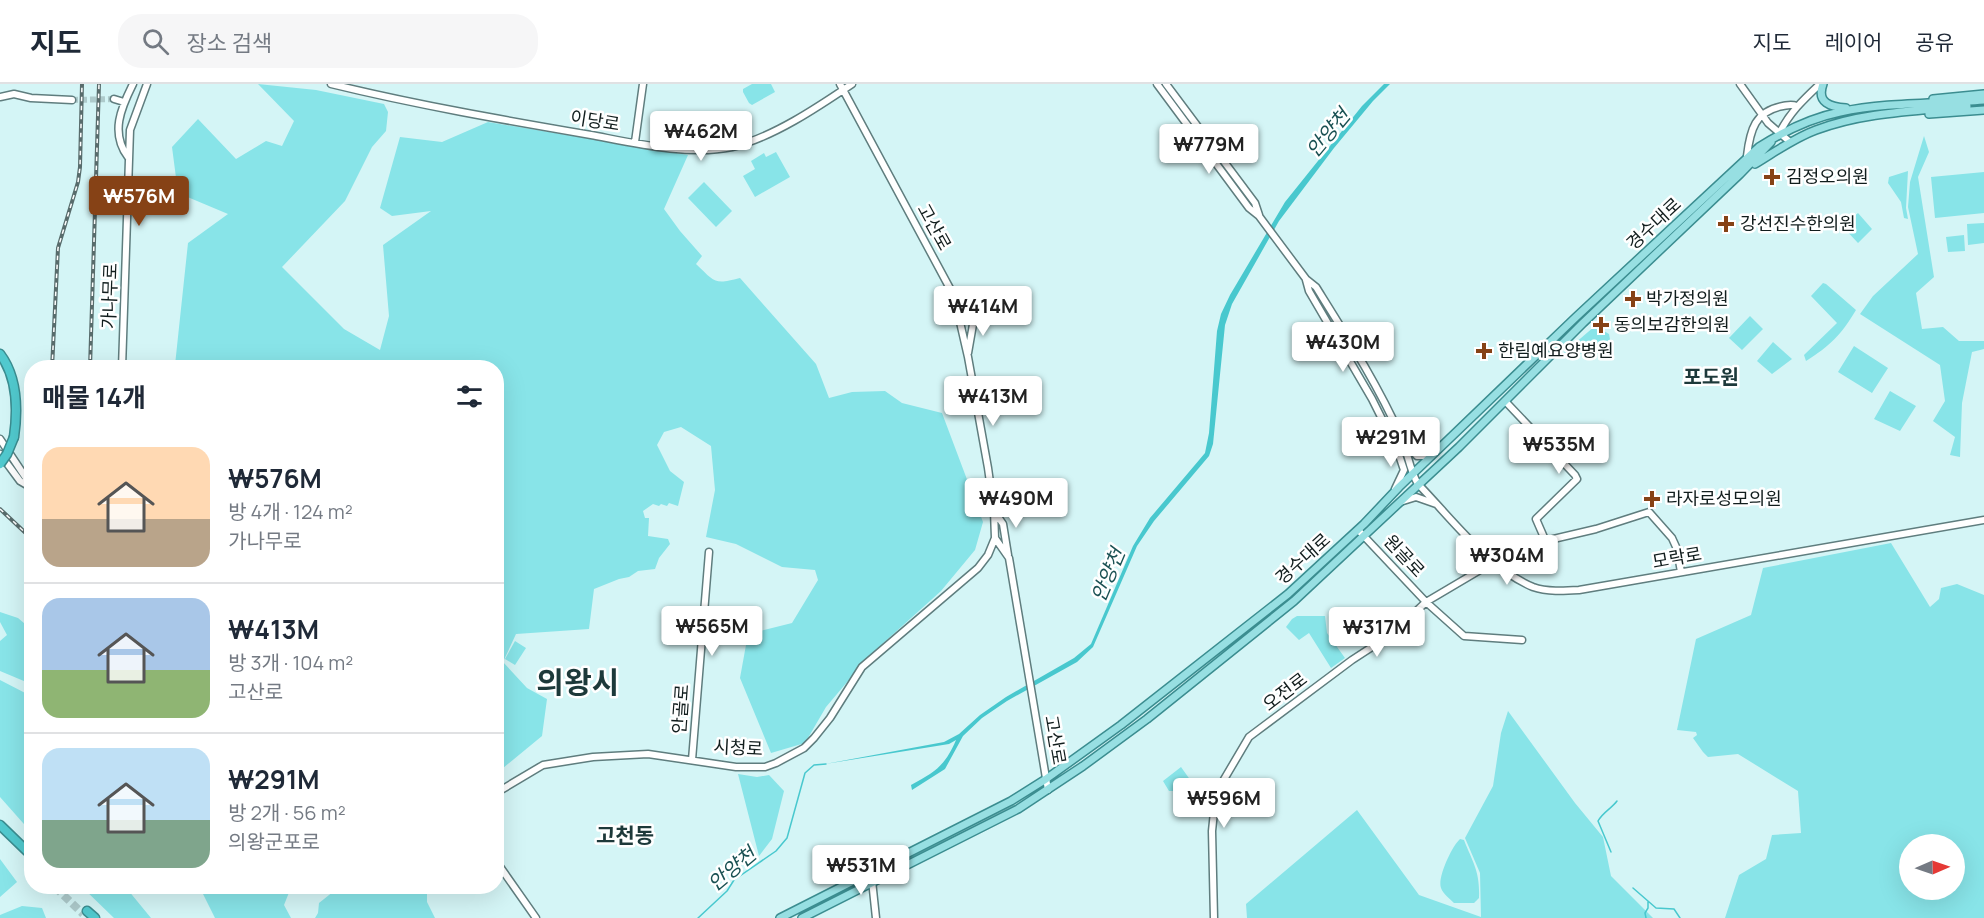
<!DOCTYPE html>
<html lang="ko">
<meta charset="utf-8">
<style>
:root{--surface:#fff;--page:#f6f6f7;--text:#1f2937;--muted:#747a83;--line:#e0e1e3;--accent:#864216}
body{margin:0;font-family:Manrope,"Noto Sans KR",sans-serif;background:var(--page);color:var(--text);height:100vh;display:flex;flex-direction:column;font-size:22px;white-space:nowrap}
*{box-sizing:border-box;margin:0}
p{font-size:20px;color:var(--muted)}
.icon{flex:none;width:33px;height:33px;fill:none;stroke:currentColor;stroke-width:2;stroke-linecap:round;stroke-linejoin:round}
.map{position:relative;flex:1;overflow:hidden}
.side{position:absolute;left:24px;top:276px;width:480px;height:534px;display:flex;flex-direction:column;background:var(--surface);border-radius:24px;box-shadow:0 6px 24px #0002}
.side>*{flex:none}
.needle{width:39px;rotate:88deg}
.fabs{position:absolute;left:1899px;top:750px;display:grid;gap:12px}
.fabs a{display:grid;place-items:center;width:66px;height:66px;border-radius:50%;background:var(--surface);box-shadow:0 6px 24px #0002;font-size:30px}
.price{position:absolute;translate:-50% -51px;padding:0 14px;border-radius:6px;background:#fff;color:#222;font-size:20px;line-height:39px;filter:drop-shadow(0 2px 3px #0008)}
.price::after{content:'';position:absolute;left:50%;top:36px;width:18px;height:14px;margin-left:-9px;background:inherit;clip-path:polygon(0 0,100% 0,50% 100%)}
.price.selected{background:var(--accent);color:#fff}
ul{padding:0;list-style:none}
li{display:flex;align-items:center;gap:18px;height:150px;padding:0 18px}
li+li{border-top:2px solid var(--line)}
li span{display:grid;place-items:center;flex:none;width:168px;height:120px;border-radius:18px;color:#555}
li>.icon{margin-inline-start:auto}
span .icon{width:72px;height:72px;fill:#fffc;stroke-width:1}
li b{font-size:26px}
h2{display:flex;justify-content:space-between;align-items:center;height:72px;padding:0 18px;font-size:26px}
header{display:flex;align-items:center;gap:36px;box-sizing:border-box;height:84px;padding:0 30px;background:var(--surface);border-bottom:2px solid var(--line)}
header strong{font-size:28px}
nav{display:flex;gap:33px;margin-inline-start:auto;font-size:21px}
.search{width:420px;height:54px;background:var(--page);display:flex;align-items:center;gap:15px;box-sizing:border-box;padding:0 21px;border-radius:24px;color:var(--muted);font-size:22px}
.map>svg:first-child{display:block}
.green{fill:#88e4e8;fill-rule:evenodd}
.water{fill:#48c8ce}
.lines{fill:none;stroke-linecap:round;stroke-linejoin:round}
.stream{stroke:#48c8ce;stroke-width:1.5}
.secondary-tunnel{stroke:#adcacb;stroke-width:6;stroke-dasharray:6 3;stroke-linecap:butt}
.highway-tunnel{stroke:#adcacb;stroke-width:8;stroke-dasharray:8 4;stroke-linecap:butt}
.secondary-casing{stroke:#5f7d7e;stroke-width:9}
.primary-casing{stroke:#3b8d90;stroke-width:10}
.highway-casing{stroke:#3b8d90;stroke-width:11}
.secondary{stroke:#fff;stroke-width:6}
.primary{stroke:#97dfe2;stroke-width:7}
.highway{stroke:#51c9ce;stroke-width:8}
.rail-casing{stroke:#586c6c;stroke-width:4}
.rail{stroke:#fff;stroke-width:1.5;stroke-dasharray:4.5;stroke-linecap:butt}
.highway-bridge-casing{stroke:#3b8d90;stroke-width:11;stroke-linecap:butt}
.highway-bridge{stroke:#51c9ce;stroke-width:8}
.poi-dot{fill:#864216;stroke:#fff;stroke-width:2}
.labels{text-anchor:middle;stroke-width:5;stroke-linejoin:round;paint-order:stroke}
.street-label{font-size:18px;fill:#111d1d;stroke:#fff}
.poi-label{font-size:18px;fill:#111d1d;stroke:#fff;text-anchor:start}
.water-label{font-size:20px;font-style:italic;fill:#1a5153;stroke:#fff}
.neighbourhood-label{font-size:20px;font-weight:bold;fill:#1d393a;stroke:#fff}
.quarter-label{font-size:21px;font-weight:bold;fill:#1d393a;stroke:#fff}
.town-label{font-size:30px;font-weight:bold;fill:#1d393a;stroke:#fff}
</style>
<header>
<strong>지도</strong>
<div class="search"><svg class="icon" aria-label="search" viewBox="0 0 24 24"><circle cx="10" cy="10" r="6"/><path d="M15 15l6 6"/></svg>장소 검색</div>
<nav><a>지도</a><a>레이어</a><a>공유</a></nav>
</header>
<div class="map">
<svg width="1984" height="834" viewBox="0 0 1984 834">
<rect width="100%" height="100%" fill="#d4f5f6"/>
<!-- green -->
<path class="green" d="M258,0L316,6L384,20L388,28L386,47L372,63L345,117L282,183L344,245L380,266L389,232L383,161L431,127L392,132L380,124L400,53L442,58L488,38L688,71L664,125L680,147L702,172L696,180C715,198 714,201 740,194L816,280L829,314L852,308L885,307L902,319L942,329L983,438L975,466L941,507L870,571L826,623L805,659L771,669L740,594L748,550L792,539L818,496L815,486L782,483L736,460L706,453L715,406L711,362L681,343L664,348L657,361L670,387L684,398L678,422L669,419L667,422L661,420L659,422L653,420L643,427L645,434H649L648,452L668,455L670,460L659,474L655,485L638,487L629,493L619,495L594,505L589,545L516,550L503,578L527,604L547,615L542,652L497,689L496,284H172L175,281L188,159L228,130L178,109L172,63L198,35L236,75L266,57L282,62L294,37Z
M752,0H771L775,8L752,21L749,19L743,8V5Z
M1924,52L1929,68L1918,93L1934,193L1916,209L1922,245L1943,243L1959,257H1984V265L1972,268L1962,319L1960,373L1950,371L1955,353L1933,337L1945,317L1940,281L1860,230L1873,212L1918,170L1908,123L1910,98Z
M776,68L790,93L755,113L743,92L755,85L751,77L764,69L766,73Z
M1908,87L1906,124L1908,135L1904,134L1901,118L1888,99L1889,93Z
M1984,88V129L1935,134L1931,93Z
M704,98L732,127L716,143L688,114Z
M1858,129L1872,145L1858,159L1842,142Z
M1984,139V159L1968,161L1967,140Z
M1964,151L1965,167L1948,168L1946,153Z
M1823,199L1826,200L1856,226C1841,251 1830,262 1806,277L1804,271L1837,239L1811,212Z
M1750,232L1763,245L1742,266L1729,254Z
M1595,242L1609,250L1612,266L1560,272Z
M1773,258L1792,275L1772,290L1757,277Z
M1854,262L1888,284L1872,309L1838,288Z
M1890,307L1916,322L1900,347L1874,335Z
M1891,459L1930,523L1939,515L1941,504L1957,500L1984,511V834H1725L1739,791L1766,775L1772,751L1801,749L1798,707L1738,670L1708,673L1703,668L1693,654L1697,651L1696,648L1677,646L1696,555L1751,531L1763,484ZM1910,760H1954V806H1910Z
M0,528L18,534L31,545V600L0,587V557L7,551L0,538Z
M1297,532H1325L1327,549L1345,574L1331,584L1309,549L1299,556L1286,543L1292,535Z
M515,557L526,564L515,581L505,575Z
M0,596L31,612V748L0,713Z
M1508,627L1575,719L1603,753L1611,792L1653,834H1247L1246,820L1357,726L1419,811L1481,833L1480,789L1465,754L1493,702L1501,649Z
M1181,683L1191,697L1195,707H1169L1163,697Z
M738,690L757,693L769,691L784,707L772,755L759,772Z
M1460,755L1464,756C1473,779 1480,787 1479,814L1474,819H1454C1450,815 1443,810 1441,804C1437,794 1452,762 1460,755Z
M0,775L17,798L0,813Z
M203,802L287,803L290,806L284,821L291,834H215L200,804Z
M345,802L374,803L376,805L382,803H422L427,807V818L435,834H315L318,829L319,819L334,807Z
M82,803H120L128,806L151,834H114Z
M22,822L42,824L46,834H0V831Z"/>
<!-- water -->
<path class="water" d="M1384,0H1390L1373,17L1334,64L1279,137L1232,220L1225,241L1213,360L1209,372L1154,437L1137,462L1093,563L1077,578L1007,617L982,634L963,652L945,685L912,706L911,701C935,688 945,682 956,656L949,660L825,680L944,658L959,650L980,631L1006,613L1074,574L1091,560L1133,462L1150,434L1205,369L1209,349L1217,247L1221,230L1230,211L1285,118L1362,22Z"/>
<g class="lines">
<!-- stream -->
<path class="stream" d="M1611,768L1598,737C1603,728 1611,725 1617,717
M1633,804L1656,824L1674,825L1680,834
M698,834L727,807L734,796L776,767L787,754L805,689L814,681L826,680
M1646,834L1645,829L1648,824V818"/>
<!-- secondary-tunnel -->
<path class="secondary-tunnel" d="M72,16L114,15"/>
<!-- highway-tunnel -->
<path class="highway-tunnel" d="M55,803L83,830"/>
<!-- secondary casing -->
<g class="secondary-casing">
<path id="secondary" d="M331,0C417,21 504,36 591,51C634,59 689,72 732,63C772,54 818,23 852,0
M840,0L954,212L968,273L988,384L994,427L995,454L1009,474L1048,706
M1157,0L1249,124L1259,132L1306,195L1316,203C1346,251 1378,301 1401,353C1408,368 1409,385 1418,400C1451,434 1489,485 1533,503C1547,508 1564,507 1579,506L1984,436
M1166,0L1255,119L1259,131
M1740,0L1768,39L1790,58
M0,13L14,10L31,14L72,16
M114,15L124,18
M1779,50C1789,29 1804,15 1820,0
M635,58L643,0
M1747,72C1750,46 1755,27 1783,22C1789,21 1791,20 1797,22
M128,73C110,49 121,24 133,0
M1306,196L1309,207L1372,315L1394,359L1404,369
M968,269L975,229
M122,284L130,46L147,0
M1505,317L1575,391L1577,395L1536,435L1546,458
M0,355L32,403
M1404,357L1417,372H1431
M0,370L20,397L32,404
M1395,405L1404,386L1396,362
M1400,418L1416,413L1436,420
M994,427L1003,440L1008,471
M1360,448L1426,518L1464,552L1522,556
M692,676L709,468
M496,709L543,681L593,673L648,670L736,683H765L776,679L804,664L814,654L830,634L862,583L978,484L988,471L995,454
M496,777L536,834
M871,787L876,834
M1214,834L1212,747L1216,709L1249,653L1352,576L1392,550L1426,518L1519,463L1596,445L1649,428L1672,454L1677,465L1681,488"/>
</g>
<!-- primary casing -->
<g class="primary-casing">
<path id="primary" d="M1823,0C1816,19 1831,23 1846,24
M1933,15L1984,10
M1929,30L1984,26
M1755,80C1775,68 1794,54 1816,46C1863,28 1917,27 1967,22
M780,834L1011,717L1046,695L1121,641L1288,510L1364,440L1399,403L1576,233L1759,63C1784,47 1811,34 1840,28C1887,18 1936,20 1984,16
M802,834L1018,725L1083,682L1147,635L1258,546L1294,517L1459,363L1583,239L1740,90L1771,58"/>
</g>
<!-- highway casing -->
<g class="highway-casing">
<path id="highway" d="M0,270C18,294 18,325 14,353
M0,741L32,772
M55,802V803
M87,827L95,834"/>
</g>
<!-- secondary -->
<use href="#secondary" class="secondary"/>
<!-- primary -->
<use href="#primary" class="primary"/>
<!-- highway -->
<use href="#highway" class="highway"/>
<!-- rail casing -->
<g class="rail-casing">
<path id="rail" d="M52,284L58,164L78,98L80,83L82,0
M90,284L99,0
M0,425L32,455"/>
</g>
<!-- rail -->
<use href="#rail" class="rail"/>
<!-- highway-bridge casing -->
<g class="highway-bridge-casing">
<path id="highway-bridge" d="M0,380L7,370L14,353"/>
</g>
<!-- highway-bridge -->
<use href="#highway-bridge" class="highway-bridge"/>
</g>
<!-- markers -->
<g class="poi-dot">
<path d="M1769 84h6v6h6v6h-6v6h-6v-6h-6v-6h6z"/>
<path d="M1723 131h6v6h6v6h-6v6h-6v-6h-6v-6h6z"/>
<path d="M1630 206h6v6h6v6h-6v6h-6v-6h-6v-6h6z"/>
<path d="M1598 232h6v6h6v6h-6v6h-6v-6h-6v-6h6z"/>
<path d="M1481 258h6v6h6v6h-6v6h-6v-6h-6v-6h6z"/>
<path d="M1649 406h6v6h6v6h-6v6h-6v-6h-6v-6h6z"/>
</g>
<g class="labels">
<!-- street labels -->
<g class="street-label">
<text transform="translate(595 37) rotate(9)" y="6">이당로</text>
<text transform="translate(1654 140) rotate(-43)" y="6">경수대로</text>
<text transform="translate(934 143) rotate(61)" y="6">고산로</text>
<text transform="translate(110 212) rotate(-88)" y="6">가나무로</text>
<text transform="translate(1404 472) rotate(47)" y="6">원골로</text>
<text transform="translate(1677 474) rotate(-10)" y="6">모락로</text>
<text transform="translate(1303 475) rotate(-42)" y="6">경수대로</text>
<text transform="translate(1285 608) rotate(-37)" y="6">오전로</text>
<text transform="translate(681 625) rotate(-86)" y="6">안골로</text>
<text transform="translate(1055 656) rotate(80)" y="6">고산로</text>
<text transform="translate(738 664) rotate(3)" y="6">시청로</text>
</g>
<!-- poi labels -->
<g class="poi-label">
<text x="1786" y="99">김정오의원</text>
<text x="1740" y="146">강선진수한의원</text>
<text x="1646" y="221">박가정의원</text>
<text x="1614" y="247">동의보감한의원</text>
<text x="1498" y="273">한림예요양병원</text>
<text x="1666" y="421">라자로성모의원</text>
</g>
<!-- water labels -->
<g class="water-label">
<text transform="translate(1328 49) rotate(-50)" y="7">안양천</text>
<text transform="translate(1108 491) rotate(-67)" y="7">안양천</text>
<text transform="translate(732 785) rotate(-40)" y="7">안양천</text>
</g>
<!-- neighbourhood labels -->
<g class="neighbourhood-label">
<text x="1711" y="300">포도원</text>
</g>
<!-- quarter labels -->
<g class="quarter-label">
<text x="625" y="759">고천동</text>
</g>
<!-- town labels -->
<g class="town-label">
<text x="578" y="609">의왕시</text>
</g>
</g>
</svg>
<div class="fabs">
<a><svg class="needle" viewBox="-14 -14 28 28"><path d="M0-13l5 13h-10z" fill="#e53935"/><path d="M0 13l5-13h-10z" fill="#747a83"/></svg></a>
</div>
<b class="price" style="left:701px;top:78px">₩462M</b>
<b class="price" style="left:1209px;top:91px">₩779M</b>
<b class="price selected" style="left:139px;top:143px">₩576M</b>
<b class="price" style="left:983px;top:253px">₩414M</b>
<b class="price" style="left:1343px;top:289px">₩430M</b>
<b class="price" style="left:993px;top:343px">₩413M</b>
<b class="price" style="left:1391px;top:384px">₩291M</b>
<b class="price" style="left:1559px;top:391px">₩535M</b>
<b class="price" style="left:1016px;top:445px">₩490M</b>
<b class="price" style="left:1507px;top:502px">₩304M</b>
<b class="price" style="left:712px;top:573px">₩565M</b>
<b class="price" style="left:1377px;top:574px">₩317M</b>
<b class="price" style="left:1224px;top:745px">₩596M</b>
<b class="price" style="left:861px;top:812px">₩531M</b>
<section class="side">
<h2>매물 14개<svg class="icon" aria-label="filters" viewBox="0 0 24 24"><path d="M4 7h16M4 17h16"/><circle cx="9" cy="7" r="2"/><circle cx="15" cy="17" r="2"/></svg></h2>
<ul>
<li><span style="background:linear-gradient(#ffd9b3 60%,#b9a48a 0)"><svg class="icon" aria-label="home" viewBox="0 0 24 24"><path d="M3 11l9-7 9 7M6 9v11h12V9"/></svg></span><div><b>₩576M</b><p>방 4개 · 124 m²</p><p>가나무로</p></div></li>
<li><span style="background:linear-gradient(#a9c7e8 60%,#8fb573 0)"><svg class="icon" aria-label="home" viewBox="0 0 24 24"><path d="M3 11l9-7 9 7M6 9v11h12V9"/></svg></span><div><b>₩413M</b><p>방 3개 · 104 m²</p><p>고산로</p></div></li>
<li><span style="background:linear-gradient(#bfe0f5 60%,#7fa58c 0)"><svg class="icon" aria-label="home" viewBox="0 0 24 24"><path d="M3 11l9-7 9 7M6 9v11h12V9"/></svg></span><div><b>₩291M</b><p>방 2개 · 56 m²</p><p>의왕군포로</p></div></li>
</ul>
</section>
</div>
